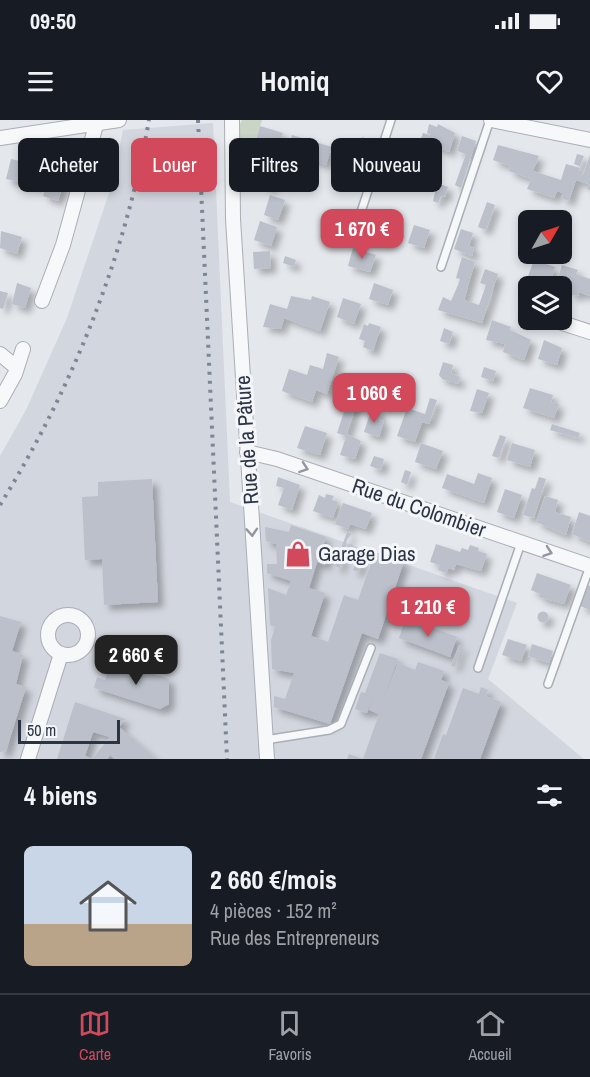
<!DOCTYPE html>
<html lang="fr">
<meta charset="utf-8">
<style>
:root{--surface:#171b24;--page:#20242c;--text:#f1f3f6;--muted:#9ea1a6;--line:#363941;--accent:#d1495b}
body{margin:0;font-family:"Archivo Narrow",sans-serif;background:var(--page);color:var(--text);height:100vh;display:flex;flex-direction:column;font-size:22px;white-space:nowrap}
*{box-sizing:border-box;margin:0}
p{font-size:20px;color:var(--muted)}
.icon{flex:none;width:33px;height:33px;fill:none;stroke:currentColor;stroke-width:2;stroke-linecap:round;stroke-linejoin:round}
.map{position:relative;height:639px;overflow:hidden}
.sheet{display:flex;flex-direction:column;background:var(--surface);flex:1}
.sheet>*{flex:none}
.top-card{position:absolute;left:18px;top:18px;width:555px;height:54px;display:flex;gap:12px}
.needle{width:39px;rotate:51deg}
.buttons{position:absolute;left:518px;top:90px;display:grid;gap:12px}
.buttons a{display:grid;place-items:center;width:54px;height:54px;border-radius:9px;background:var(--surface);box-shadow:0 3px 9px #0003;font-size:30px}
.scale{position:absolute;left:18px;bottom:15px;width:102px;box-sizing:border-box;padding-left:6px;border:3px solid #2b3445;border-top:0;font-size:16px;line-height:21px;white-space:nowrap;color:#2b3445;-webkit-text-stroke:4px #f4f6f9;paint-order:stroke}
.price{position:absolute;translate:-50% -51px;padding:0 14px;border-radius:12px;background:var(--accent);color:#fff;font-size:20px;line-height:39px;filter:drop-shadow(0 2px 3px #0008)}
.price::after{content:'';position:absolute;left:50%;top:36px;width:18px;height:14px;margin-left:-9px;background:inherit;clip-path:polygon(0 0,100% 0,50% 100%)}
.price.on{background:#222;color:#fff}
ul{padding:0;list-style:none}
li{display:flex;align-items:center;gap:18px;height:150px;padding:0 24px}
li+li{border-top:2px solid var(--line)}
li span{display:grid;place-items:center;flex:none;width:168px;height:120px;border-radius:9px;color:#555}
li>.icon{margin-inline-start:auto}
span .icon{width:72px;height:72px;fill:#fffc;stroke-width:1}
li b{font-size:26px}
h2{display:flex;justify-content:space-between;align-items:center;height:72px;padding:0 24px;font-size:26px}
.chip{padding:0 21px;border-radius:9px;background:var(--surface);box-shadow:0 3px 9px #0003;font-size:21px;line-height:54px}
.chip.on{background:var(--accent);color:#fff}
.status{display:flex;justify-content:space-between;align-items:center;height:42px;padding:0 30px;background:var(--surface);direction:ltr}
.status svg{height:16px;fill:currentColor}
header{display:flex;justify-content:space-between;align-items:center;height:78px;padding:0 24px;background:var(--surface);font-size:27px;font-weight:700}
.tabs{display:flex;justify-content:space-around;align-items:center;height:84px;border-top:2px solid var(--line);background:var(--surface);font-size:16px;color:var(--muted)}
.tabs a{display:grid;justify-items:center;gap:3px}
.tabs .on{color:var(--accent)}
.map>svg:first-child{display:block}
.built{fill:#d2d6de}
.green{fill:#c9d6c5}
.building{fill:#bbc0ca;filter:url(#shadow)}
.lines{fill:none;stroke-linecap:round;stroke-linejoin:round}
.service-casing{stroke:#a9aeb7;stroke-width:10}
.minor-casing{stroke:#a9aeb7;stroke-width:16}
.service{stroke:#f7f8fa;stroke-width:7}
.minor{stroke:#f7f8fa;stroke-width:14}
.rail{stroke:#7d8696;stroke-width:4;stroke-dasharray:3 6;stroke-linecap:butt}
.oneway{stroke:#9196a0}
.labels{text-anchor:middle;stroke-width:6;stroke-linejoin:round;paint-order:stroke}
.street-label{font-size:21px;fill:#2b3445;stroke:#f4f6f9}
.poi-label{font-size:21px;fill:#2b3445;stroke:#f4f6f9;text-anchor:start}
</style>
<div class="status"><b>09:50</b><svg viewBox="0 0 49 12"><path d="M0 12V9h3v3zM5 12V6h3v6zM10 12V3h3v9zM15 12V0h3v12zM26 1h20v11H26zM47 4h2v5h-2z"/></svg></div>
<header><svg class="icon" aria-label="menu" viewBox="0 0 24 24"><path d="M4 6h16M4 12h16M4 18h16"/></svg>Homiq<svg class="icon" aria-label="heart" viewBox="0 0 24 24"><path d="M12 20l-8-8c-3-5 5-10 8-4 3-6 11-1 8 4z"/></svg></header>
<div class="map">
<svg width="590" height="639" viewBox="0 0 590 639">
<defs>
<filter id="shadow"><feDropShadow dx="5.5" dy="5.5" stdDeviation="3" flood-color="#0004"/></filter>
</defs>
<rect width="100%" height="100%" fill="#e4e7ec"/>
<!-- built -->
<path class="built" d="M213,3L230,382L517,483L488,559L584,639H0V336L26,290L67,198L113,61L123,10Z"/>
<!-- green -->
<path class="green" d="M242,0H262L242,61L238,8Z"/>
<!-- building -->
<path class="building" d="M429,4L437,7L438,4L455,13L449,32L428,23L423,41L413,38L423,13L431,15L427,13Z
M260,6L283,13L277,30L255,23Z
M292,15L332,27L326,45L288,31Z
M462,16L476,21L461,68L455,65L466,34L457,31Z
M362,17L379,23L374,38L356,33Z
M498,25L539,36L533,51L561,60L566,44L580,48L578,54L583,55L590,35V70L587,69L589,64L576,60L569,81L561,78L563,73L557,71L554,78L527,69L531,59L509,51L510,46L493,40Z
M385,26L409,34L402,56L378,48Z
M577,34L584,36L580,46L574,44Z
M11,39L20,41L28,39L45,46L39,66L6,59Z
M268,53L275,55L271,68L264,66Z
M49,57L64,62L58,81L43,76Z
M437,63L448,67L445,77L441,76L438,83L433,81Z
M270,75L285,80L278,100L264,95Z
M487,82L495,85L486,110L478,107Z
M367,97L392,105L387,121L361,113Z
M260,101L277,107L271,126L254,120Z
M414,105L430,110L424,128L408,123Z
M461,109L473,113L469,126L474,128L472,136L454,129Z
M1,111L22,117L17,134L0,128Z
M353,128L376,135L370,152L348,146Z
M270,131L271,148L254,149L253,132Z
M285,136L296,140L294,147L283,143Z
M462,137L475,142L464,180L479,185L486,165L480,163L485,149L498,154L482,203L438,190L443,177L451,181L458,165L460,159L456,158Z
M534,140L555,147L549,166H535L536,162L527,159Z
M562,145L578,150L576,154L590,159V176L579,172L578,176L570,174L571,169L556,165Z
M17,163L31,168L25,188L12,184Z
M374,163L393,170L388,185L369,179Z
M0,171L8,173L3,189L0,188Z
M291,176L311,180L312,176L330,182L320,211L284,198L281,209L263,207L270,184L287,189Z
M343,178L361,184L354,204L337,197Z
M492,200L511,207L510,210L531,220L524,240L503,232L505,224L486,220Z
M369,203L381,207L373,231L363,227L365,221L359,219L364,204L368,206Z
M444,208L453,212L449,224L440,221Z
M544,220L562,228L557,245L538,239Z
M327,233L339,237L327,274L316,270L312,282L282,271L289,249L307,255L310,245L323,249Z
M443,242L453,245L451,253L460,257L458,264L442,259L439,255Z
M484,247L496,251L493,261L481,257Z
M345,268L360,273L346,316L337,313L345,289L338,287Z
M530,268L553,275L551,282L559,284L554,298L523,288Z
M477,269L489,273L482,293L470,291Z
M430,278L437,280L429,304L422,302L415,322L397,316L407,288L425,294Z
M372,288L381,292L379,299L384,301L379,317L364,312Z
M552,304L580,313L578,318L550,310Z
M305,306L327,313L320,335L297,328Z
M347,314L361,321L355,339L340,335Z
M500,315L506,317L499,338L492,336Z
M421,323L443,331L436,349L415,342Z
M512,323L535,330L530,347L507,340Z
M374,336L384,339L381,350L370,346Z
M405,350L411,352L407,365L401,362Z
M478,353L492,358L484,383L442,368L447,354L474,364Z
M278,357L300,365L292,390L278,385L284,368L276,366Z
M539,357L546,359L534,398L523,395L532,368L535,369Z
M152,359L158,482L104,485L102,439L85,440L82,377L98,376V362Z
M505,369L522,375L514,398L497,392Z
M326,374L334,376L332,380L338,382L333,398L313,391L319,375L325,378Z
M545,376L558,380L555,392L571,397L566,415L536,402Z
M343,383L372,393L366,409L350,404L348,409L335,404Z
M579,392L590,396V422L572,414Z
M291,405L326,417L322,429L329,432L325,445L317,442L309,468L325,473L311,516L328,522L344,475L358,480L375,432L404,441L378,519L362,513L330,604L274,587V576L285,579L294,553L272,549L271,520L275,507L270,505L268,468L286,475L291,461L267,453V444H277L276,424L266,421L265,407L289,412Z
M347,412L352,413L347,420L340,448L335,446Z
M436,424L460,432L462,428L468,430L470,425L479,428L478,431L487,434L481,451L456,444L454,450L448,448L446,453L438,450L440,445L430,442Z
M357,438L362,440L358,452L353,450Z
M537,453L571,465L564,484L539,477L540,474L531,470Z
M587,465L590,466V490L580,486Z
M537.5 497a5.5 5.5 0 1 1 11 0a5.5 5.5 0 1 1-11 0Z
M0,496L21,502L12,531L23,535L16,564L26,567L6,631L0,632Z
M406,498L457,517L450,537L399,518Z
M508,519L527,525L521,541L502,535Z
M532,524L553,531L549,543L528,536Z
M459,525L462,526L455,547L451,546Z
M380,533L398,539L383,580L398,543L415,550L418,542L444,551L441,560L449,563L421,639H347L349,634L363,639L379,594L369,590L373,576L367,593L355,589L361,572L365,573Z
M112,541L169,559V584L160,589L94,568L97,557L105,560Z
M481,567L488,570L485,576L501,582L480,639H434L443,614L446,615L463,568L479,574Z
M75,582L125,599L119,607L156,639H115L110,635L107,639H92L110,617L93,612L85,636L92,639H57Z"/>
<g class="lines">
<!-- service casing -->
<g class="service-casing">
<path id="service" d="M360,95L391,0
M441,147L490,0
M478,548L521,423
M548,564L590,446
M265,620L329,610L341,604L371,528"/>
</g>
<!-- minor casing -->
<g class="minor-casing">
<path id="minor" d="M232,0L233,99L267,639
M491,0L590,20
M0,18L119,0
M42,181L63,125L96,5
M553,200L590,212
M0,234L17,248
M0,281L15,254L23,229
M247,332L277,339L590,446
M48 515a20 20 0 1 1 40 0a20 20 0 1 1-40 0Z
M28,639L61,534"/>
</g>
<!-- service -->
<use href="#service" class="service"/>
<!-- minor -->
<use href="#minor" class="minor"/>
<!-- rail -->
<path class="rail" d="M198,0L227,639
M0,385C73,267 125,137 149,0"/>
</g>
<!-- one-way arrows -->
<defs><path id="oneway-chevron" d="M-2-3.5L2.5 0L-2 3.5" fill="none" stroke-width="1.6" stroke-linecap="round" stroke-linejoin="round" transform="scale(1.5)"/></defs>
<g class="oneway">
<use href="#oneway-chevron" transform="translate(304 348) rotate(19)"/>
<use href="#oneway-chevron" transform="translate(252 412) rotate(86)"/>
<use href="#oneway-chevron" transform="translate(548 432) rotate(19)"/>
</g>
<!-- icons -->
<defs>
<g id="shop-bare" transform="scale(2.07)"><path d="M-5-2.5h2.3a2.7 3.5 0 0 1 5.4 0H5L5.5 6h-11ZM-1.5-2.5h3a1.5 2.3 0 0 0-3 0Z" fill="#d1495b" stroke="#f4f6f9" stroke-width="2.5" paint-order="stroke"/></g>
</defs>
<g fill-rule="evenodd">
<use href="#shop-bare" x="298" y="434"/>
</g>
<g class="labels">
<!-- street labels -->
<g class="street-label">
<text transform="translate(247 320) rotate(-94)" y="7">Rue de la Pâture</text>
<text transform="translate(419 388) rotate(19)" y="7">Rue du Colombier</text>
</g>
<!-- poi labels -->
<g class="poi-label">
<text x="318" y="441">Garage Dias</text>
</g>
</g>
</svg>
<div class="buttons">
<a><svg class="needle" viewBox="-14 -14 28 28"><path d="M0-13l5 13h-10z" fill="#e53935"/><path d="M0 13l5-13h-10z" fill="#9ea1a6"/></svg></a>
<a><svg class="icon" aria-label="layers" viewBox="0 0 24 24"><path d="M12 4l9 5-9 5-9-5zM3 14l9 5 9-5"/></svg></a>
</div>
<div class="scale">50 m</div>
<b class="price" style="left:362px;top:140px">1 670 €</b>
<b class="price" style="left:374px;top:304px">1 060 €</b>
<b class="price" style="left:428px;top:518px">1 210 €</b>
<b class="price on" style="left:136px;top:566px">2 660 €</b>
<div class="top-card">
<a class="chip">Acheter</a>
<a class="chip on">Louer</a>
<a class="chip">Filtres</a>
<a class="chip">Nouveau</a>
</div>
</div>
<section class="sheet">
<h2>4 biens<svg class="icon" aria-label="filters" viewBox="0 0 24 24"><path d="M4 7h16M4 17h16"/><circle cx="9" cy="7" r="2"/><circle cx="15" cy="17" r="2"/></svg></h2>
<ul>
<li><span style="background:linear-gradient(#c9d6e8 65%,#b9a48a 0)"><svg class="icon" aria-label="home" viewBox="0 0 24 24"><path d="M3 11l9-7 9 7M6 9v11h12V9"/></svg></span><div><b>2 660 €/mois</b><p>4 pièces · 152 m²</p><p>Rue des Entrepreneurs</p></div></li>
</ul>
</section>
<nav class="tabs">
<a class="on"><svg class="icon" aria-label="map" viewBox="0 0 24 24"><path d="M3 6l6-2 6 2 6-2v14l-6 2-6-2-6 2zM9 4v14M15 6v14"/></svg>Carte</a>
<a><svg class="icon" aria-label="saved" viewBox="0 0 24 24"><path d="M7 4h10v16l-5-4-5 4z"/></svg>Favoris</a>
<a><svg class="icon" aria-label="home" viewBox="0 0 24 24"><path d="M3 11l9-7 9 7M6 9v11h12V9"/></svg>Accueil</a>
</nav>
